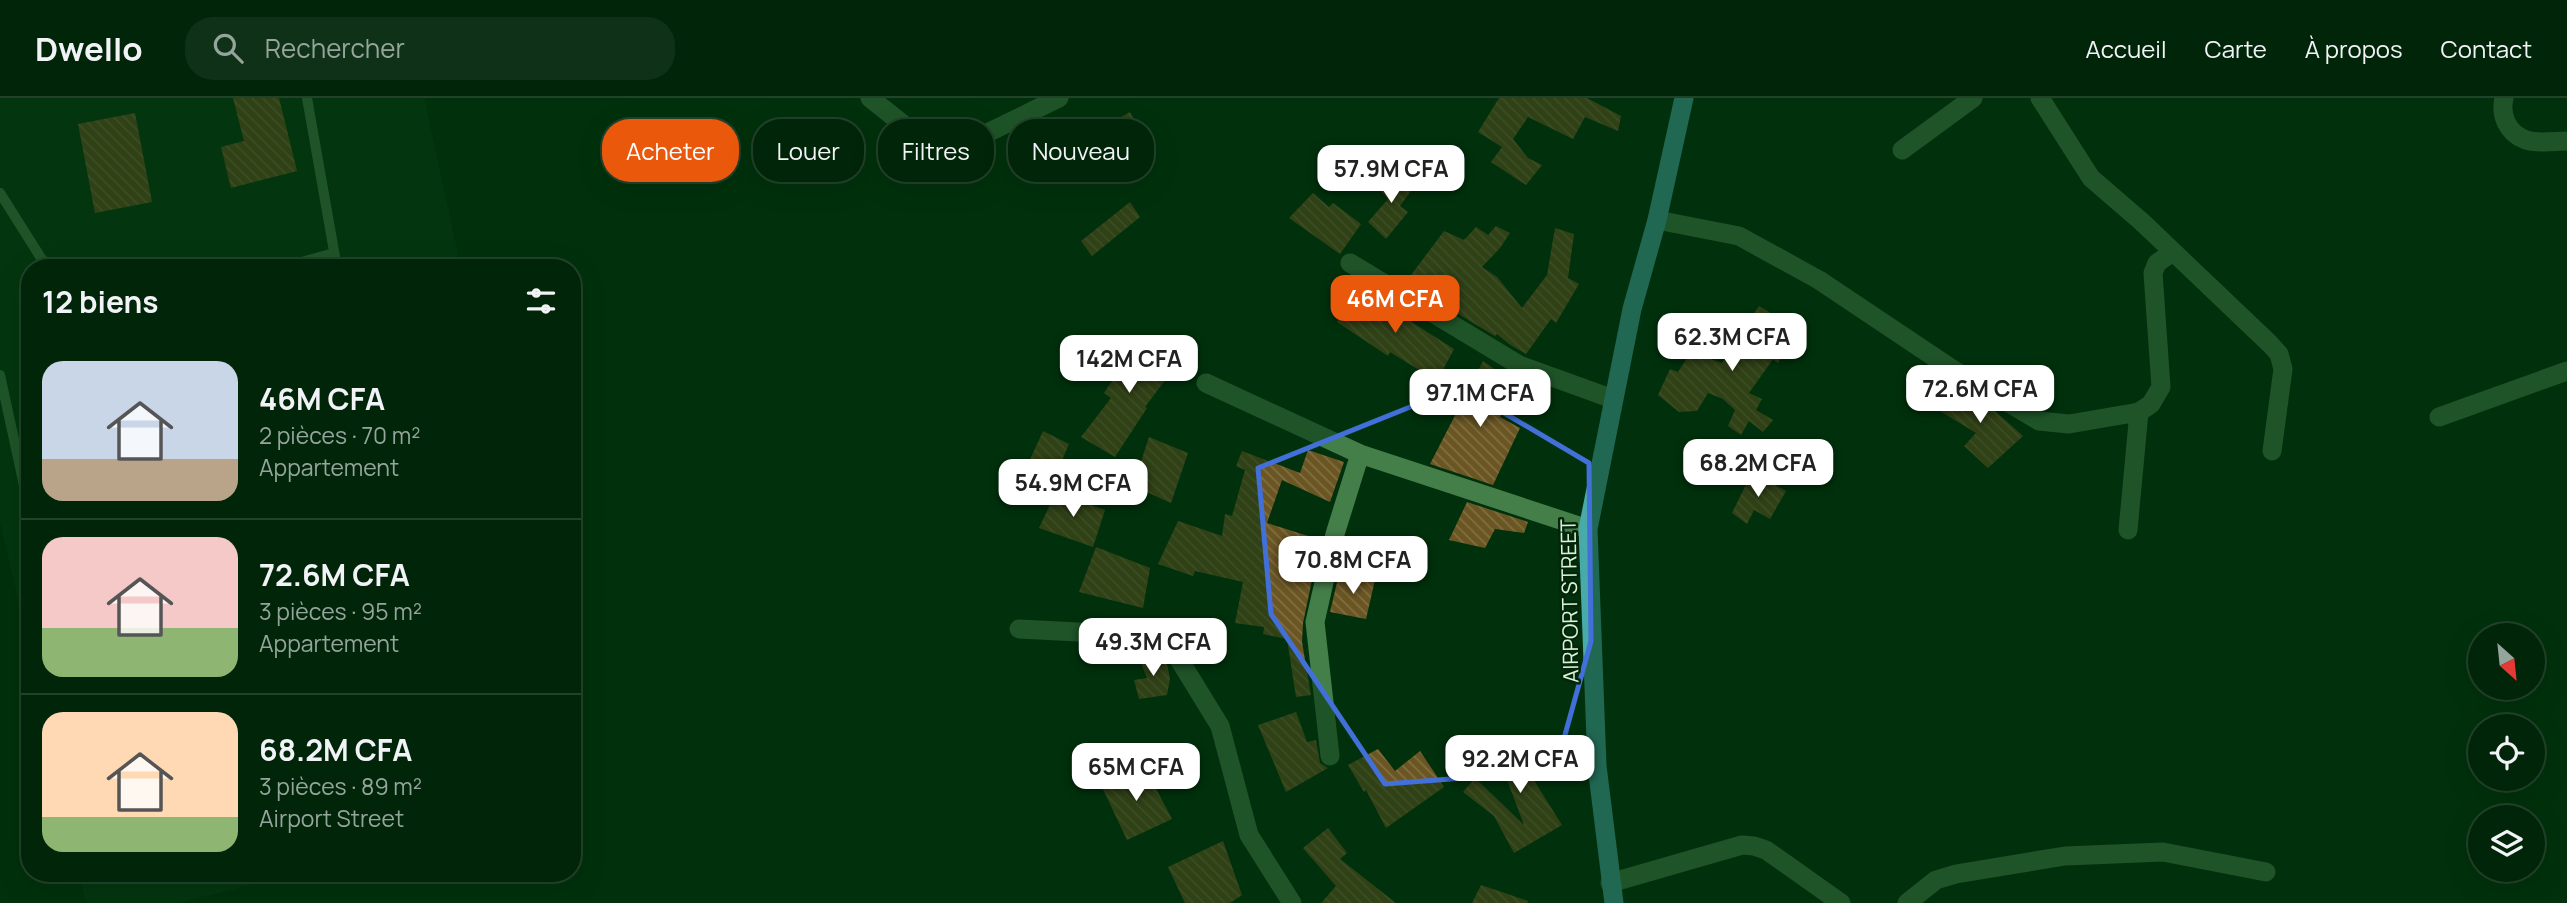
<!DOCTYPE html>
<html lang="fr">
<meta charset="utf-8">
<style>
:root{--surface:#012509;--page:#0f3117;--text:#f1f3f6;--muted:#96a59c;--line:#23422a;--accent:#ea580c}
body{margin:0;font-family:Manrope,sans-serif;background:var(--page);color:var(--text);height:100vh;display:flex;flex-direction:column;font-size:26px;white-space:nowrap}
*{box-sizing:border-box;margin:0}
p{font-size:23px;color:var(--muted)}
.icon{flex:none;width:38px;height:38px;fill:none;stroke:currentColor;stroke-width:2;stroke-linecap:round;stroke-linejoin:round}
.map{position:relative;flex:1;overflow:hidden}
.side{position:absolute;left:21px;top:161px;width:560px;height:623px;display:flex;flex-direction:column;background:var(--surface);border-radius:28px;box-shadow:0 7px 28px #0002,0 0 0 2px var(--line)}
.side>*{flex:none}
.hud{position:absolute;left:602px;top:21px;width:665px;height:63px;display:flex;gap:14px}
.needle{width:46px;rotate:153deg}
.tools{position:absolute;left:2468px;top:525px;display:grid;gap:14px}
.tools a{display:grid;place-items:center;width:77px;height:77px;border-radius:50%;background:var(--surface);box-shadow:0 7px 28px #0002,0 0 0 2px var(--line);font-size:35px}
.price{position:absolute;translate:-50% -60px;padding:0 16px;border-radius:14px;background:#fff;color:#222;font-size:23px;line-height:46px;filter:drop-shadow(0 2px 4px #0008)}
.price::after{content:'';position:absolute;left:50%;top:42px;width:21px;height:16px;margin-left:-10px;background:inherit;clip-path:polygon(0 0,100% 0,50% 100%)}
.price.selected{background:var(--accent);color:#fff}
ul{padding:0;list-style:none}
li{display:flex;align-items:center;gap:21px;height:175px;padding:0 21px}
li+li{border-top:2px solid var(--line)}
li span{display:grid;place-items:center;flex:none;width:196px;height:140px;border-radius:21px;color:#555}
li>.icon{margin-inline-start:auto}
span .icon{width:84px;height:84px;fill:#fffc;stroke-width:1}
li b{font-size:30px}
h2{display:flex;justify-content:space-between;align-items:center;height:84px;padding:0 21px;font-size:30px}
.chip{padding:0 24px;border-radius:28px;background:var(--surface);box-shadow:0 7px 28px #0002,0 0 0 2px var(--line);font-size:24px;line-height:63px}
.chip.selected{background:var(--accent);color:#fff}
header{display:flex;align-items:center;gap:42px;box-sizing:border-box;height:98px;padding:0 35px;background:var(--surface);border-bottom:2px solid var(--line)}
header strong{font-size:33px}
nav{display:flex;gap:38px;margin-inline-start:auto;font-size:24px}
.search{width:490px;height:63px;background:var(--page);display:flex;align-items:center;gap:18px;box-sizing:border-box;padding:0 24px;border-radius:28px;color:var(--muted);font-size:26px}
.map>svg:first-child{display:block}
.built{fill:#053c12}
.building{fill:url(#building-back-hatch)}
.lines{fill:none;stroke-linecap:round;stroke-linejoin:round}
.service{stroke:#447f4a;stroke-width:10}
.minor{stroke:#447f4a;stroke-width:19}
.trunk{stroke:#48aaa9;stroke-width:19}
.marked{fill:none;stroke:#4270d8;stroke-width:5;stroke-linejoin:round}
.labels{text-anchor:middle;stroke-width:5;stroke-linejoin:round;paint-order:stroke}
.street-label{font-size:21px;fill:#d7f6d8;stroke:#05250b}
</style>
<header>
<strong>Dwello</strong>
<div class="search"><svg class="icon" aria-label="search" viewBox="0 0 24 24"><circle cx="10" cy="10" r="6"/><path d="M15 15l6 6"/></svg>Rechercher</div>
<nav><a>Accueil</a><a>Carte</a><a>À propos</a><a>Contact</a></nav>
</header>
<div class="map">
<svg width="2567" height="805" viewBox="0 0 2567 805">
<defs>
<pattern id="building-back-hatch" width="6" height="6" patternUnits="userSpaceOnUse" patternTransform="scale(1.75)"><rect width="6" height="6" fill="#6b5623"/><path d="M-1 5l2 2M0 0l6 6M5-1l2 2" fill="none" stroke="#7f6f42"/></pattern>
</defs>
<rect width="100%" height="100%" fill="#01310c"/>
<!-- built -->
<path class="built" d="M0,0H424L461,170H30V555L0,424Z
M79,775H299L179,805H86Z"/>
<!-- building -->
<path class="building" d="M233,0H279L297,73L231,90L221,49L244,43Z
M1499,0H1587L1621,18L1618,33L1585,19L1573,41L1528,19L1513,41L1528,60L1542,67L1526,87L1491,64L1502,49L1478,34Z
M1130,14L1142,36L1116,50L1104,29Z
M135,15L152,104L95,115L78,26Z
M1368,74L1397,91L1411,76L1419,82L1400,108L1408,114L1386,141L1368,124L1388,101L1366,77Z
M1313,95L1329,109L1333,105L1361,126L1340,156L1289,120Z
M1130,104L1140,119L1092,158L1081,143Z
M1496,128L1510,135L1500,150L1482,169L1497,179L1522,210L1547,177L1555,130L1574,136L1568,180L1579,186L1556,225L1551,221L1526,256L1509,246L1497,236L1495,238L1445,208L1408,181L1444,133L1464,142L1476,129L1488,137Z
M1358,190L1454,251L1437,283L1390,254L1388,258L1337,224Z
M1759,208L1796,231L1778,265L1773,261L1749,295L1762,301L1756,312L1773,322L1763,334L1749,323L1741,337L1728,328L1735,312L1723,301L1708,295L1697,313L1679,314L1658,297L1670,271L1678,274L1691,254L1722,265Z
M1139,238L1180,275L1171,283L1166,281L1145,309L1147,310L1115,359L1081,339L1111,300L1104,295L1116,277L1109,272Z
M1483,263L1518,287L1500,319L1520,330L1493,387L1430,366Z
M1952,285L1988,307L2023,338L1988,370L1964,348L1976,335L1937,311Z
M1043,333L1069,346L1052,386L1023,377Z
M1149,339L1188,355L1171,405L1133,388Z
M1308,352L1344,364L1330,404L1282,382L1267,425L1318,441L1317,458L1303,525L1302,544L1311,597L1296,599L1287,541L1263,536L1264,529L1235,525L1243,484L1195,473L1193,478L1158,466L1178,423L1222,438L1225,416L1232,418L1245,372L1236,368L1242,353L1300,375Z
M1752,374L1786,393L1770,421L1754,412L1747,426L1732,415Z
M1056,394L1105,412L1093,449L1039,430Z
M1467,404L1528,424L1524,435L1495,431L1485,450L1449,442Z
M1096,449L1150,470L1143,510L1079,494Z
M1339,476L1375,482L1366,521L1330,514Z
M1154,557L1167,566L1170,581L1167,597L1139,601L1134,582L1147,580L1138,558Z
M1296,614L1307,644L1316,642L1320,665L1328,670L1286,694L1258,627Z
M1533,638L1550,675L1533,681L1562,727L1514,755L1494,718L1463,694L1475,680L1524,727L1495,650Z
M1378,651L1395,673L1420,653L1444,689L1386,730L1366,692L1364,694L1348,667Z
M1144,668L1172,721L1127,742L1101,687Z
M1328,730L1347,755L1340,761L1396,805H1321L1336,788L1303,750Z
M1223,743L1242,797L1230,805H1185L1168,769Z
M1481,787L1528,803L1527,805H1472Z"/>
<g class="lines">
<!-- service -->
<path class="service" d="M307,0L337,170
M0,95L41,160L51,170
M280,170L334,155
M0,277L30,415"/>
<!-- minor -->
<path class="minor" d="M870,0L919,39L975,41L1059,0
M2040,0L2091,80L2142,124L2270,246L2279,256L2283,271L2272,353
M2504,0C2500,17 2507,35 2526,42C2537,46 2555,43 2567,43
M1902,52L1973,0
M1657,122L1739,138L1819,182L1952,271L2039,323L2069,326L2139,314L2151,306L2161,289L2153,175L2157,165L2173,154
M1350,165L1519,267L1613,301
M1206,285L1360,356L1588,431
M2439,319L2567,273
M2128,432L2139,314
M1019,531L1138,537L1155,542L1177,558L1220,628L1249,737L1292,805
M1330,658L1315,524L1335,436L1360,356
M1610,785L1742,747L1754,748L1766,752L1841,805
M1907,805L1936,782L1956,776L2065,758L2163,754L2266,774"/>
<!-- trunk -->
<path class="trunk" d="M1614,805L1597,668L1588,431L1632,211L1657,122L1684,0"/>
</g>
<!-- marked area -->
<path d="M0 0H2567V805H0ZM1460,289L1589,365L1591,543L1555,673L1385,686L1271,516L1258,370Z" fill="#01310c" fill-opacity=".55" fill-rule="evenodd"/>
<path class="marked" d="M1460,289L1589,365L1591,543L1555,673L1385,686L1271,516L1258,370Z"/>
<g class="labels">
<!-- street labels -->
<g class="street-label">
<text transform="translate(1570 503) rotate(-91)" y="7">AIRPORT STREET</text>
</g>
</g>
</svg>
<div class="tools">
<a><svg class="needle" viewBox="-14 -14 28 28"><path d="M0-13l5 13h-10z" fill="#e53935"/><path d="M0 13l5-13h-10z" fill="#96a59c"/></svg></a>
<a><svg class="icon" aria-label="locate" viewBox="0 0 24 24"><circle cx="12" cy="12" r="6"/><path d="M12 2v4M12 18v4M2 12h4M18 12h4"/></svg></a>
<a><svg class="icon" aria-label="layers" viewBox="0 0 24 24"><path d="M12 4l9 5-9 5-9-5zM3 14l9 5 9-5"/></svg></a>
</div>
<b class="price" style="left:1391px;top:107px">57.9M CFA</b>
<b class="price selected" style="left:1395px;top:237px">46M CFA</b>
<b class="price" style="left:1732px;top:275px">62.3M CFA</b>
<b class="price" style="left:1129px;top:297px">142M CFA</b>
<b class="price" style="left:1980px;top:327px">72.6M CFA</b>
<b class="price" style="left:1480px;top:331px">97.1M CFA</b>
<b class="price" style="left:1758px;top:401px">68.2M CFA</b>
<b class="price" style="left:1073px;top:421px">54.9M CFA</b>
<b class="price" style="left:1353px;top:498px">70.8M CFA</b>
<b class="price" style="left:1153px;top:580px">49.3M CFA</b>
<b class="price" style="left:1520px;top:697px">92.2M CFA</b>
<b class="price" style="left:1136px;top:705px">65M CFA</b>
<div class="hud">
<a class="chip selected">Acheter</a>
<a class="chip">Louer</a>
<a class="chip">Filtres</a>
<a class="chip">Nouveau</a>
</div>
<section class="side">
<h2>12 biens<svg class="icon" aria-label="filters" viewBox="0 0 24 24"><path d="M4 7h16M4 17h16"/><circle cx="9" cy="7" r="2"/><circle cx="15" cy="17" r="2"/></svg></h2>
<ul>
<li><span style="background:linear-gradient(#c9d6e8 70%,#b9a48a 0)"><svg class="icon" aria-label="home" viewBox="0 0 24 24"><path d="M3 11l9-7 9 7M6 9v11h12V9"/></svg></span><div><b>46M CFA</b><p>2 pièces · 70 m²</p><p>Appartement</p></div></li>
<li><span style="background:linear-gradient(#f6c9c9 65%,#8fb573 0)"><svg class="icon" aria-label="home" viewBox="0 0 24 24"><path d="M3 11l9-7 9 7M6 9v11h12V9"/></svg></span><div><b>72.6M CFA</b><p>3 pièces · 95 m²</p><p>Appartement</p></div></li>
<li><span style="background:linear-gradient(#ffd9b3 75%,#8fb573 0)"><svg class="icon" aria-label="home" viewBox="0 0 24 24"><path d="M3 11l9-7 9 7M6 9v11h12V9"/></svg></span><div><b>68.2M CFA</b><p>3 pièces · 89 m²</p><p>Airport Street</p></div></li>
</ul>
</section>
</div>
